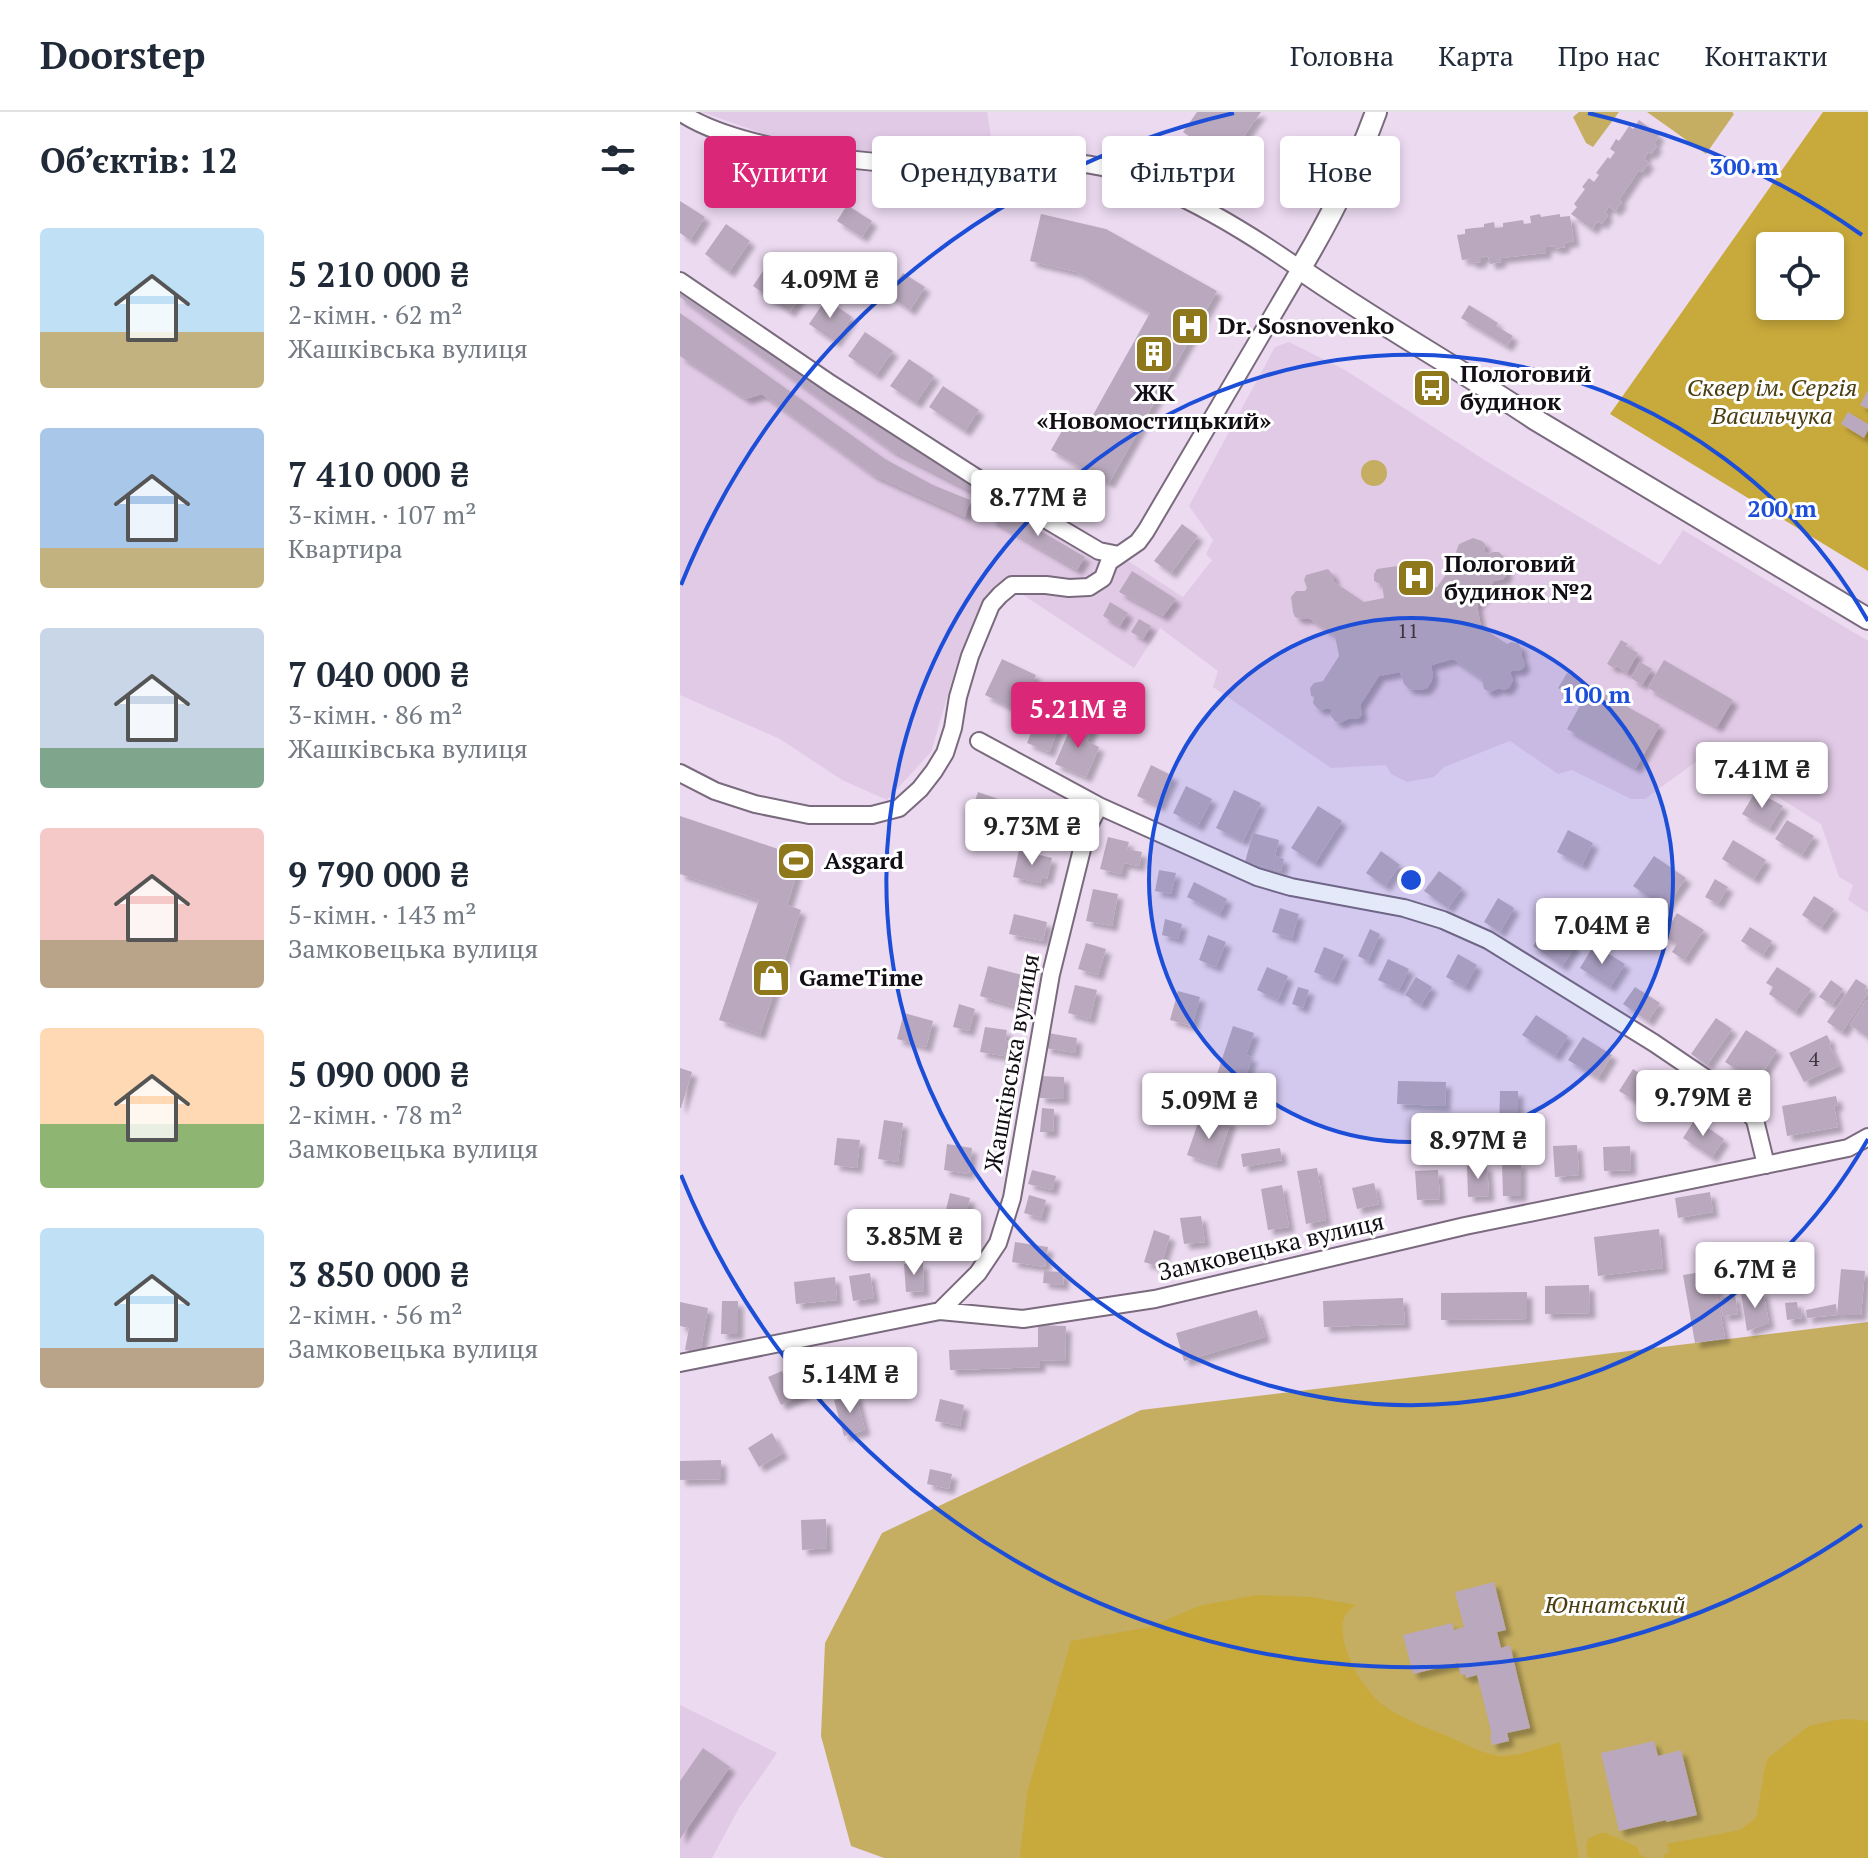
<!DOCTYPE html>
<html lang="uk">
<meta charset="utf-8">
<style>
:root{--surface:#fff;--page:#f2f2f3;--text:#1f2937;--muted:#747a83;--line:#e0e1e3;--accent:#db2777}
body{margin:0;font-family:"PT Serif",serif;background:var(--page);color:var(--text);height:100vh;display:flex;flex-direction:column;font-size:30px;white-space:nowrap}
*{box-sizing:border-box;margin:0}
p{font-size:26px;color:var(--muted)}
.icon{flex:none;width:44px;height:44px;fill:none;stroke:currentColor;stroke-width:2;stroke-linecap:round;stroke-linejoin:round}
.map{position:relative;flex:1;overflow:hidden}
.sheet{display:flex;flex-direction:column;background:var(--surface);width:680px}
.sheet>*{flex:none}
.guide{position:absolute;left:24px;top:24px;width:760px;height:72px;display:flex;gap:16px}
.buttons{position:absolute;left:1076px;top:120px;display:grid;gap:16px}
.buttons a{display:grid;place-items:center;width:88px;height:88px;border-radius:8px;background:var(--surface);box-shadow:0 4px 12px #0003;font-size:40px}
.price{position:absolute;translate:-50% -68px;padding:0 18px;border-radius:8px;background:#fff;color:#222;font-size:26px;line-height:52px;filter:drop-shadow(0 2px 4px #0008)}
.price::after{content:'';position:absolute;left:50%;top:48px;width:24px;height:18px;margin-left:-12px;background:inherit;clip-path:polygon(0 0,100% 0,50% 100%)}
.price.current{background:var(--accent);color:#fff}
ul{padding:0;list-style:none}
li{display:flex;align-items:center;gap:24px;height:200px;padding:0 40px}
li span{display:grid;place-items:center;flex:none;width:224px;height:160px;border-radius:8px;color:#555}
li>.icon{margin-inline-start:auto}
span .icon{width:96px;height:96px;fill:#fffc;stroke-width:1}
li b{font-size:34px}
h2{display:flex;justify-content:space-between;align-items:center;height:96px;padding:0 40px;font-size:34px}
.tag{padding:0 28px;border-radius:8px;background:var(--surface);box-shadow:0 4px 12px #0003;font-size:28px;line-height:72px}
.tag.current{background:var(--accent);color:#fff}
header{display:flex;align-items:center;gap:48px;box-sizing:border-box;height:112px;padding:0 40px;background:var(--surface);border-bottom:2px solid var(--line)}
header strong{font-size:38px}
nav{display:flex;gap:44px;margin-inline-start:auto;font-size:28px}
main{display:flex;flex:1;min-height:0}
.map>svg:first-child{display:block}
.built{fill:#e1cae6}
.green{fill:#c5ae61}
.forest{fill:#c8a93c;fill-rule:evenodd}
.building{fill:#baa9be;filter:url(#shadow)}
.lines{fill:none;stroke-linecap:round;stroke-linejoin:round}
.minor-casing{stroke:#7a6a7d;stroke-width:20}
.tertiary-casing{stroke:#7a6a7d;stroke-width:24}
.minor{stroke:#fff;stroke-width:16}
.tertiary{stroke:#fff;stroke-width:20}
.ring{fill:none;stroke:#1d4ed8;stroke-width:4}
.labels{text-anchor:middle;stroke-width:6;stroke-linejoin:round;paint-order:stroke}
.number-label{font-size:20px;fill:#3d343f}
.poi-label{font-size:24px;font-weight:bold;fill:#130d15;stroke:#fff;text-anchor:start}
.park-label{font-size:24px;font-style:italic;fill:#4a3d10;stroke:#fff}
.street-label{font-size:24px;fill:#130d15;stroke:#fff}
.centre{fill:#1d4ed8;stroke:#fff;stroke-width:4}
.ring-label{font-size:24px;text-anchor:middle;font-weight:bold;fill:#1d4ed8;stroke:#fff;stroke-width:6;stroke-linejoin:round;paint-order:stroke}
</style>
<header>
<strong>Doorstep</strong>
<nav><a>Головна</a><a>Карта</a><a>Про нас</a><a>Контакти</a></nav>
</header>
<main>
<section class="sheet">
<h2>Об’єктів: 12<svg class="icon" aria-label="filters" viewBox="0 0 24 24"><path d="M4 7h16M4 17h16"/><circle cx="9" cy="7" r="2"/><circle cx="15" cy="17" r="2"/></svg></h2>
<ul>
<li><span style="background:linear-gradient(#bfe0f5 65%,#c2b280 0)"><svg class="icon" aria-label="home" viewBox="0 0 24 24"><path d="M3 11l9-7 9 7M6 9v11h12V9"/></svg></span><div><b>5 210 000 ₴</b><p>2-кімн. · 62 m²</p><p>Жашківська вулиця</p></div></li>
<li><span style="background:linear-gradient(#a9c7e8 75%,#c2b280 0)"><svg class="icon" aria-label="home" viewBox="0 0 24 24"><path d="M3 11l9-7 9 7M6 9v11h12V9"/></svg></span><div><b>7 410 000 ₴</b><p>3-кімн. · 107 m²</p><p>Квартира</p></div></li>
<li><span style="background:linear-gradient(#c9d6e8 75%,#7fa58c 0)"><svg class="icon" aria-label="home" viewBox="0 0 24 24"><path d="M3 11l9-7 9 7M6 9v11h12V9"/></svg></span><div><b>7 040 000 ₴</b><p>3-кімн. · 86 m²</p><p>Жашківська вулиця</p></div></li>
<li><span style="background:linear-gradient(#f6c9c9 70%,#b9a48a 0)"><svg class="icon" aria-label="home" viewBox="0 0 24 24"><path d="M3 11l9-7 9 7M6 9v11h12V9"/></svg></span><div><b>9 790 000 ₴</b><p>5-кімн. · 143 m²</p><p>Замковецька вулиця</p></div></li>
<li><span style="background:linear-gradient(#ffd9b3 60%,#8fb573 0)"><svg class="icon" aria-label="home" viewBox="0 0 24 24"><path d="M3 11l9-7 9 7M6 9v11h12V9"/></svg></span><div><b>5 090 000 ₴</b><p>2-кімн. · 78 m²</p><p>Замковецька вулиця</p></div></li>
<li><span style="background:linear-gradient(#bfe0f5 75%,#b9a48a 0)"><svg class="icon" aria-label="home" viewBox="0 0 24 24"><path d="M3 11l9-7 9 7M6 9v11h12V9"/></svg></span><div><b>3 850 000 ₴</b><p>2-кімн. · 56 m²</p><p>Замковецька вулиця</p></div></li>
</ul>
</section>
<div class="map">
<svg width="1188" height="1746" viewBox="0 0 1188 1746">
<defs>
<filter id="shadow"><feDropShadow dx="5.5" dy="5.5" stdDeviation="2" flood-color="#0004"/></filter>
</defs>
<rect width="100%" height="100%" fill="#ecdaf1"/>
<!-- built -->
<path class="built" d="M22,0H307L314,42L242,43L169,40L95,26Z
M0,165L226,321L439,443L503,485L532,448L526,442L533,428L509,394L595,235L609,230L665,258L806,349L980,453L1003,418L1188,529V801L1168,788L1173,773L1159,765L1141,712L1028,641L965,687H951L892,658L878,662L830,629L764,655L754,665L727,670L711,662L706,653L651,656L533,575L538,559L480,516L454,556L322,469L305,484L277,552L251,640L207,688L162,668L100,627L0,583Z
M0,1593L97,1641L59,1696L32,1746H0Z"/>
<!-- green -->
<path class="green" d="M899,0H939L913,35L906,31L893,5Z
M967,0H1052L1054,2L1026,42Z
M681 361a13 13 0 1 1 26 0a13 13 0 1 1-26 0Z
M1188,1210V1746H204L171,1734L141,1624L145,1531L202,1421L461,1298Z"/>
<!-- forest -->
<path class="forest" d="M1143,0H1188V459L930,302ZM1090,134H1150V194H1090Z
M576,1483L632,1485L676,1493C664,1500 661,1510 663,1524C667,1550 685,1580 707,1596C725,1608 748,1616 769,1625C783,1631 799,1640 814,1643C832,1648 862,1635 880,1630L899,1746H340L347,1681L391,1529L470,1515L519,1494Z
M1168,1607L1188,1609V1746H984L983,1743L989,1741L987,1732L1060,1718L1071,1710L1077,1704L1084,1659L1088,1646L1129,1614L1155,1608Z
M920,1721H926L957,1735L959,1742L967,1746H908L906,1734L908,1727Z"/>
<!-- building -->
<path class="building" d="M517,0H581L545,50L503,20Z
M959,8L979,23L974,32L977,34L971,42L968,40L964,47L969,51L962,60L959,58L939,88L942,90L935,99L929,94L925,101L928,103L922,112L918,109L912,117L891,102L897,95L894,92L905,77L902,75L909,66L914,70L919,63L916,61L928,45L930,47L935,40L930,37L936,27L939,29L949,14L953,17Z
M0,89L25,105L10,128L0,121Z
M167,93L192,109L182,125L157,109Z
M361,102L426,117L537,179L429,371L371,338L387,310L404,319L470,201L396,160L350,149Z
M860,102L861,105L880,102V105L890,104L894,129L884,131L885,135L874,137V134L866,135V141L820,146L821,150L810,152L808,144L801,146V150L791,151L790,147L782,148L777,123L785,122V117L804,115V112L814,110L815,116L823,115V111L843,108L844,112L851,111L850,104Z
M46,112L70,129L49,160L25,142Z
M93,144L130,170L110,200L73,174Z
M223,161L245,175L230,198L208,183Z
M0,174L298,371L293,380L211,338L0,185Z
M146,187L172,205L155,230L129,212Z
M789,193L818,211L816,214L833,224L827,234L781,206Z
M0,201L205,347L253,373L290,388L285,405L193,363L82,282L66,287L0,244Z
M185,220L213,239L196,263L168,244Z
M229,247L254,264L236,291L210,274Z
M263,274L299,298L285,319L249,295Z
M1188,278V297L1180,293Z
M1168,300L1188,312V318L1184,326L1161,312Z
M318,394L405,445L397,458L310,407Z
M502,412L518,424L491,461L474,449Z
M793,426L802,429L805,432L804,439L809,442L813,440H819L825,446L824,454L827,458L826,464L823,467L814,469L797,493L801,515L827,532L831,530L838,531L842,537L841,542L845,553L842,557L838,559L832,558L830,561L833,568L829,576L823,578L819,576L810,580L804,577L802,567L773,547L751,553L753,564L751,570L747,576L741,578L729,577L724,572L720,560L699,564L680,593L682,602L678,607H668L660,611L655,609L651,604L652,598L649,596L640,598L636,595L633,591L634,585L631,584L630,576L634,571L643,569L659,544L655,524L629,506L621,507L615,505L613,500L611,485L616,479H625L627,476L624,468L626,463L648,457L654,464V470L684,490L704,486L702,473L694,469V462L697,457L724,453L728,449L735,448L738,449L743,458L739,465L734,467L737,479L757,475L779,444L776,440L779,432Z
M452,459L496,487L483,504L439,480Z
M430,490L448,501L440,514L423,504Z
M459,507L471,514L463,527L451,520Z
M941,528L948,532L946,534L958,541L947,561L936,554L934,556L927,552Z
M322,547L356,563L339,599L305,583Z
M984,548L1053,588L1037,615L968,576Z
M960,550L972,557L962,573L951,566Z
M887,561L980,613L956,656L887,617L902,590L878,576Z
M365,587L387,595L369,640L347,631Z
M394,607L413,615L407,629L419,635L406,665L375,652Z
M471,653L493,664L479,694L457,684Z
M506,674L532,687L518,714L493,701Z
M554,678L581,691L563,729L536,716Z
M1076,679L1103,694L1089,717L1062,702Z
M298,680L321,688L315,705L292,697Z
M638,694L662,709L635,751L611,736Z
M349,700L378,706L373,731L344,725Z
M0,704L122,745L107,793L121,798L80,922L39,908L79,788L0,762Z
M1107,708L1134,724L1122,743L1095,727Z
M888,718L913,731L902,753L877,740Z
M573,721L599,728L595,744L604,747L601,759L565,750Z
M428,725L449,730L447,737L462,740L459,754L444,751L441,762L420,757Z
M1053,728L1086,748L1074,767L1042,747Z
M339,738L372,746L367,767L362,765L360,771L333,765Z
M701,739L720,753L705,774L686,761Z
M974,744L1006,766L985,796L953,774Z
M479,758L496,761L491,782L475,779Z
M759,759L782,776L768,796L744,779Z
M1035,767L1048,775L1038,792L1025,785Z
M514,770L547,787L540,802L507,785Z
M413,777L438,782L432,814L406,809Z
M1134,784L1154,797L1141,816L1122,803Z
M818,786L834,796L820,820L804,810Z
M600,796L619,802L612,826L592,820Z
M997,801L1024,818L1004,848L992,840L997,832L983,824Z
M334,802L367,810L363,829L329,822Z
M485,807L502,812L498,827L482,823Z
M867,814L895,834L882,854L853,834Z
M1070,815L1092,829L1083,843L1061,829Z
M690,817L700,822L688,849L678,844Z
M528,823L546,830L536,855L519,848Z
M406,831L426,837L418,863L398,857Z
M914,833L945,852L930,875L900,856Z
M644,835L664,843L653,868L634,860Z
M778,842L797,853L785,875L766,865Z
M708,847L729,857L719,878L698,868Z
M308,854L350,865L342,896L300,884Z
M587,855L608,864L598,888L577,878Z
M1097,855L1131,877L1115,900L1089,882L1093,875L1086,871Z
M736,865L752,875L741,893L725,883Z
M1176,867L1187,874L1184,879L1188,881L1162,920L1147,910Z
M1151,868L1163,877L1152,893L1139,885Z
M395,873L417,878L410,907L388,901Z
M618,875L629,878L623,896L612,892Z
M955,875L980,891L968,909L943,892Z
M498,879L520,885L512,914L490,908Z
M1186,888L1188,889V925L1170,913Z
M279,892L295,897L289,919L273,915Z
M224,901L253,909L246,935L217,927Z
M856,903L888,924L875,944L842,923Z
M1036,906L1052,917L1027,953L1011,942Z
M553,914L574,921L566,943L572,945L561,980L534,971Z
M305,915L327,918L325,928L339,931L336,946L300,940Z
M1066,918L1097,938L1077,970L1045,950Z
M368,921L397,926L395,941L365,936Z
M1147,923L1151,931L1149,932L1159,954L1124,970L1109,941Z
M903,925L932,943L918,966L888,948Z
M0,956L12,960L1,996H0Z
M953,957L984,977L970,998L939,979Z
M360,964L384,965V987L360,986Z
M484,966L517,976L511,996L478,986Z
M718,969L766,970L765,994L717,992Z
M820,979H838V1021H819Z
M1156,984L1158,993L1154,994L1158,1015L1107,1024L1102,994Z
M362,996L374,997L373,1020H360Z
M540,1005L551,1009L536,1053L507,1043L519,1008L536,1014Z
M1015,1007L1044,1027L1032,1045L1003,1026Z
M204,1008L223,1011L218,1050L198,1047Z
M766,1024L768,1043L744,1045L742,1027Z
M157,1026L180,1028L177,1056L154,1053Z
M267,1032L292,1036L289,1062L264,1058Z
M897,1033L899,1063L875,1065L873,1034Z
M950,1034L951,1058L924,1059L923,1035Z
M600,1036L602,1048L563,1055L561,1042Z
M841,1050V1084H823L822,1051Z
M807,1053L809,1084L788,1085L787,1054Z
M637,1056L646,1108L626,1112L617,1059Z
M352,1058L376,1064L372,1078L348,1072Z
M758,1058L760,1087L737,1088L735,1059Z
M694,1071L699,1092L677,1097L672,1076Z
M602,1073L609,1115L588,1118L581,1077Z
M1030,1080L1033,1100L998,1106L995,1086Z
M270,1081L290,1086L285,1106L265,1102Z
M349,1083L366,1088L361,1106L344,1101Z
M521,1104L525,1130L504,1132L500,1106Z
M979,1117L983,1156L918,1164L914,1125Z
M474,1118L490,1124L480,1155L464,1150Z
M335,1130L368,1135L365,1155L332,1150Z
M243,1151L244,1179L226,1180L224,1152Z
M1161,1157L1185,1159L1181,1203H1157Z
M1033,1158L1045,1226L1015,1231L1003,1163Z
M364,1159L384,1160L383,1173L363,1171Z
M190,1161L194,1186L173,1189L169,1164Z
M155,1165L157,1188L116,1192L114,1170Z
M909,1173L910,1201L865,1202V1174Z
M1083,1179L1089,1211L1067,1219L1061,1182Z
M847,1180V1207L761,1208V1181Z
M1055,1183L1058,1202L1043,1204L1040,1186Z
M723,1186L725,1212L644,1215L643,1189Z
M42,1189H58V1222H41Z
M0,1190L28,1196L20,1241L5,1238L9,1216L0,1214Z
M1117,1190L1118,1197H1121L1122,1206L1107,1208L1105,1191Z
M1156,1192L1157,1203L1127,1206L1126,1198Z
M577,1198L585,1225L504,1249L496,1221Z
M358,1213L386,1214L385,1249L360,1248V1255L270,1258L269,1238L358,1235Z
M145,1235L148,1251L134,1253L132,1237Z
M102,1259L108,1271L121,1265L128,1280L101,1293L88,1265Z
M176,1282L185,1318L164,1324L154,1288Z
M260,1287L284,1293L280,1314L255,1309Z
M92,1321L103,1341L79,1355L68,1336Z
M41,1348V1367L0,1368V1349Z
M250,1357L272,1362L269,1377L247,1372Z
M146,1407L147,1436L122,1438L121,1408Z
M814,1470L826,1518L817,1520L821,1536L830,1533L850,1616L827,1621L829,1629L812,1633L810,1623H812L797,1563L786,1566L785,1562L781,1563L778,1551L733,1562L723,1523L772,1511L774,1518L784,1515L775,1480Z
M974,1629L978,1644L1001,1638L1017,1703L986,1710V1708L939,1719L921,1641Z
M23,1636L50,1655L0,1727V1669Z"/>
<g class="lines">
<!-- minor casing -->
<g class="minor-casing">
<path id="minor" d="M0,0C55,38 192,53 259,53C313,53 368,44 422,55C442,59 460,67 479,75C529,97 576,126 620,157L466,419L458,430L429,450L423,466L409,475L389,476L366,473H332L320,483L311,493L290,544L278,585L273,616L265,641L254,659L240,677L219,696L192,703H129L75,692L35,679L0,661
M0,169L151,272L314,377L419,439L439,443
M299,629L419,694L577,765L611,775L724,796L763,808L808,828L974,931L1058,988L1075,1008L1086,1053
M260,1199L298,1161L318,1131L332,1086L371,862L407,717L419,694
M0,1251L260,1199L343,1207L475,1187L785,1114L1168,1036L1188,1025"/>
</g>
<!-- tertiary casing -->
<g class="tertiary-casing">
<path id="tertiary" d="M696,0C676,55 650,107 620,157C697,211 779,256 856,308L1188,507"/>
</g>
<!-- minor -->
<use href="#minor" class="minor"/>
<!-- tertiary -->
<use href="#tertiary" class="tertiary"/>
</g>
<!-- distance rings -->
<circle cx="731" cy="768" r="262" fill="#1d4ed8" fill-opacity=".12"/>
<g class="ring">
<circle cx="731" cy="768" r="262"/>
<path d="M1188 1027A525 525 0 1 1 1188 509"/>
<path d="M1182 1413A787 787 0 0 1 1 1063M1 473A787 787 0 0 1 554 1M908 1A787 787 0 0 1 1182 123"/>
</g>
<!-- icons -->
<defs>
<g id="hospital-square" transform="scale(2)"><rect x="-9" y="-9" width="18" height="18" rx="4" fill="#8f771c" stroke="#fff"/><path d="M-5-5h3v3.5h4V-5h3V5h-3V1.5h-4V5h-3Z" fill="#fff"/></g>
<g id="building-square" transform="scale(2)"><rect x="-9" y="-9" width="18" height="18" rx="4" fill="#8f771c" stroke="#fff"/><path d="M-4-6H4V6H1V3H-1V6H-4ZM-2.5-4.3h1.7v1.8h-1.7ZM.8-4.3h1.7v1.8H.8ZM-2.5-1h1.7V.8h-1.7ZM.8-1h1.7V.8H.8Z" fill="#fff"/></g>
<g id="bus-square" transform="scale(2)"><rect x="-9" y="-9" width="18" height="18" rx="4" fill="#8f771c" stroke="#fff"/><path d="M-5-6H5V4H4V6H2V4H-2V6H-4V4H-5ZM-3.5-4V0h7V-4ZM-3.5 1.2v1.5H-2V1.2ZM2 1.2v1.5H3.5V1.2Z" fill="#fff"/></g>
<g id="stadium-square" transform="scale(2)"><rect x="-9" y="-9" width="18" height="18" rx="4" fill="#8f771c" stroke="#fff"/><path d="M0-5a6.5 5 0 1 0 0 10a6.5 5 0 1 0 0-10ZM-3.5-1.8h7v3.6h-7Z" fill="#fff"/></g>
<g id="shop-square" transform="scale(2)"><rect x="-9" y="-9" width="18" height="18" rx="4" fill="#8f771c" stroke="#fff"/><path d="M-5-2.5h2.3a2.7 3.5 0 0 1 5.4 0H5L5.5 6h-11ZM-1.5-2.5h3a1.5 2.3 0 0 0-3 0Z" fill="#fff"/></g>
</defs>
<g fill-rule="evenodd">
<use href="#hospital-square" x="510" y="214"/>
<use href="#building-square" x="474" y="242"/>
<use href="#bus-square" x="752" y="276"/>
<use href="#hospital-square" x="736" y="466"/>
<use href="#stadium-square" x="116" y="749"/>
<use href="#shop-square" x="91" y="866"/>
</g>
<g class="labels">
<!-- number labels -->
<g class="number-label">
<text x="728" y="526">11</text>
<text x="1134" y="954">4</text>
</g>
<!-- poi labels -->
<g class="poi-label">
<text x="538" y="222">Dr. Sosnovenko</text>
<text x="780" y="270">Пологовий<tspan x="780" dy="28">будинок</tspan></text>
<text x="474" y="289" text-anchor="middle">ЖК<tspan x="474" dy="28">«Новомостицький»</tspan></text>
<text x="764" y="460">Пологовий<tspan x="764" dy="28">будинок №2</tspan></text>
<text x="144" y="757">Asgard</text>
<text x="119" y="874">GameTime</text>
</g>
<!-- park labels -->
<g class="park-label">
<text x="1092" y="284">Сквер ім. Сергія<tspan x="1092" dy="28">Васильчука</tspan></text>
<text x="935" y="1501">Юннатський</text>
</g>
<!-- street labels -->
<g class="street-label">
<text transform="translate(332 951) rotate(-80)" y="8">Жашківська вулиця</text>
<text transform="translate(591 1135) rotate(-13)" y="8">Замковецька вулиця</text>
</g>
</g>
<circle cx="731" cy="768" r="12" class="centre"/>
<g class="ring-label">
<text x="1064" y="63">300 m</text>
<text x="1102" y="405">200 m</text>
<text x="916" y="591">100 m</text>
</g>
</svg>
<div class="buttons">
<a><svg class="icon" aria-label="locate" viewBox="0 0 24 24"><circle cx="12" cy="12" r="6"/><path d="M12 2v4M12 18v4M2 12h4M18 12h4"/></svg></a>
</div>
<b class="price" style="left:150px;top:208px">4.09M ₴</b>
<b class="price" style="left:358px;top:426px">8.77M ₴</b>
<b class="price current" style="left:398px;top:638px">5.21M ₴</b>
<b class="price" style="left:1082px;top:698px">7.41M ₴</b>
<b class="price" style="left:352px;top:755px">9.73M ₴</b>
<b class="price" style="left:922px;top:854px">7.04M ₴</b>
<b class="price" style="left:1023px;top:1026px">9.79M ₴</b>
<b class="price" style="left:529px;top:1029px">5.09M ₴</b>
<b class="price" style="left:798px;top:1069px">8.97M ₴</b>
<b class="price" style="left:234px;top:1165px">3.85M ₴</b>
<b class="price" style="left:1075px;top:1198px">6.7M ₴</b>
<b class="price" style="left:170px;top:1303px">5.14M ₴</b>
<div class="guide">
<a class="tag current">Купити</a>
<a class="tag">Орендувати</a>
<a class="tag">Фільтри</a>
<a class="tag">Нове</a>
</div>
</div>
</main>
